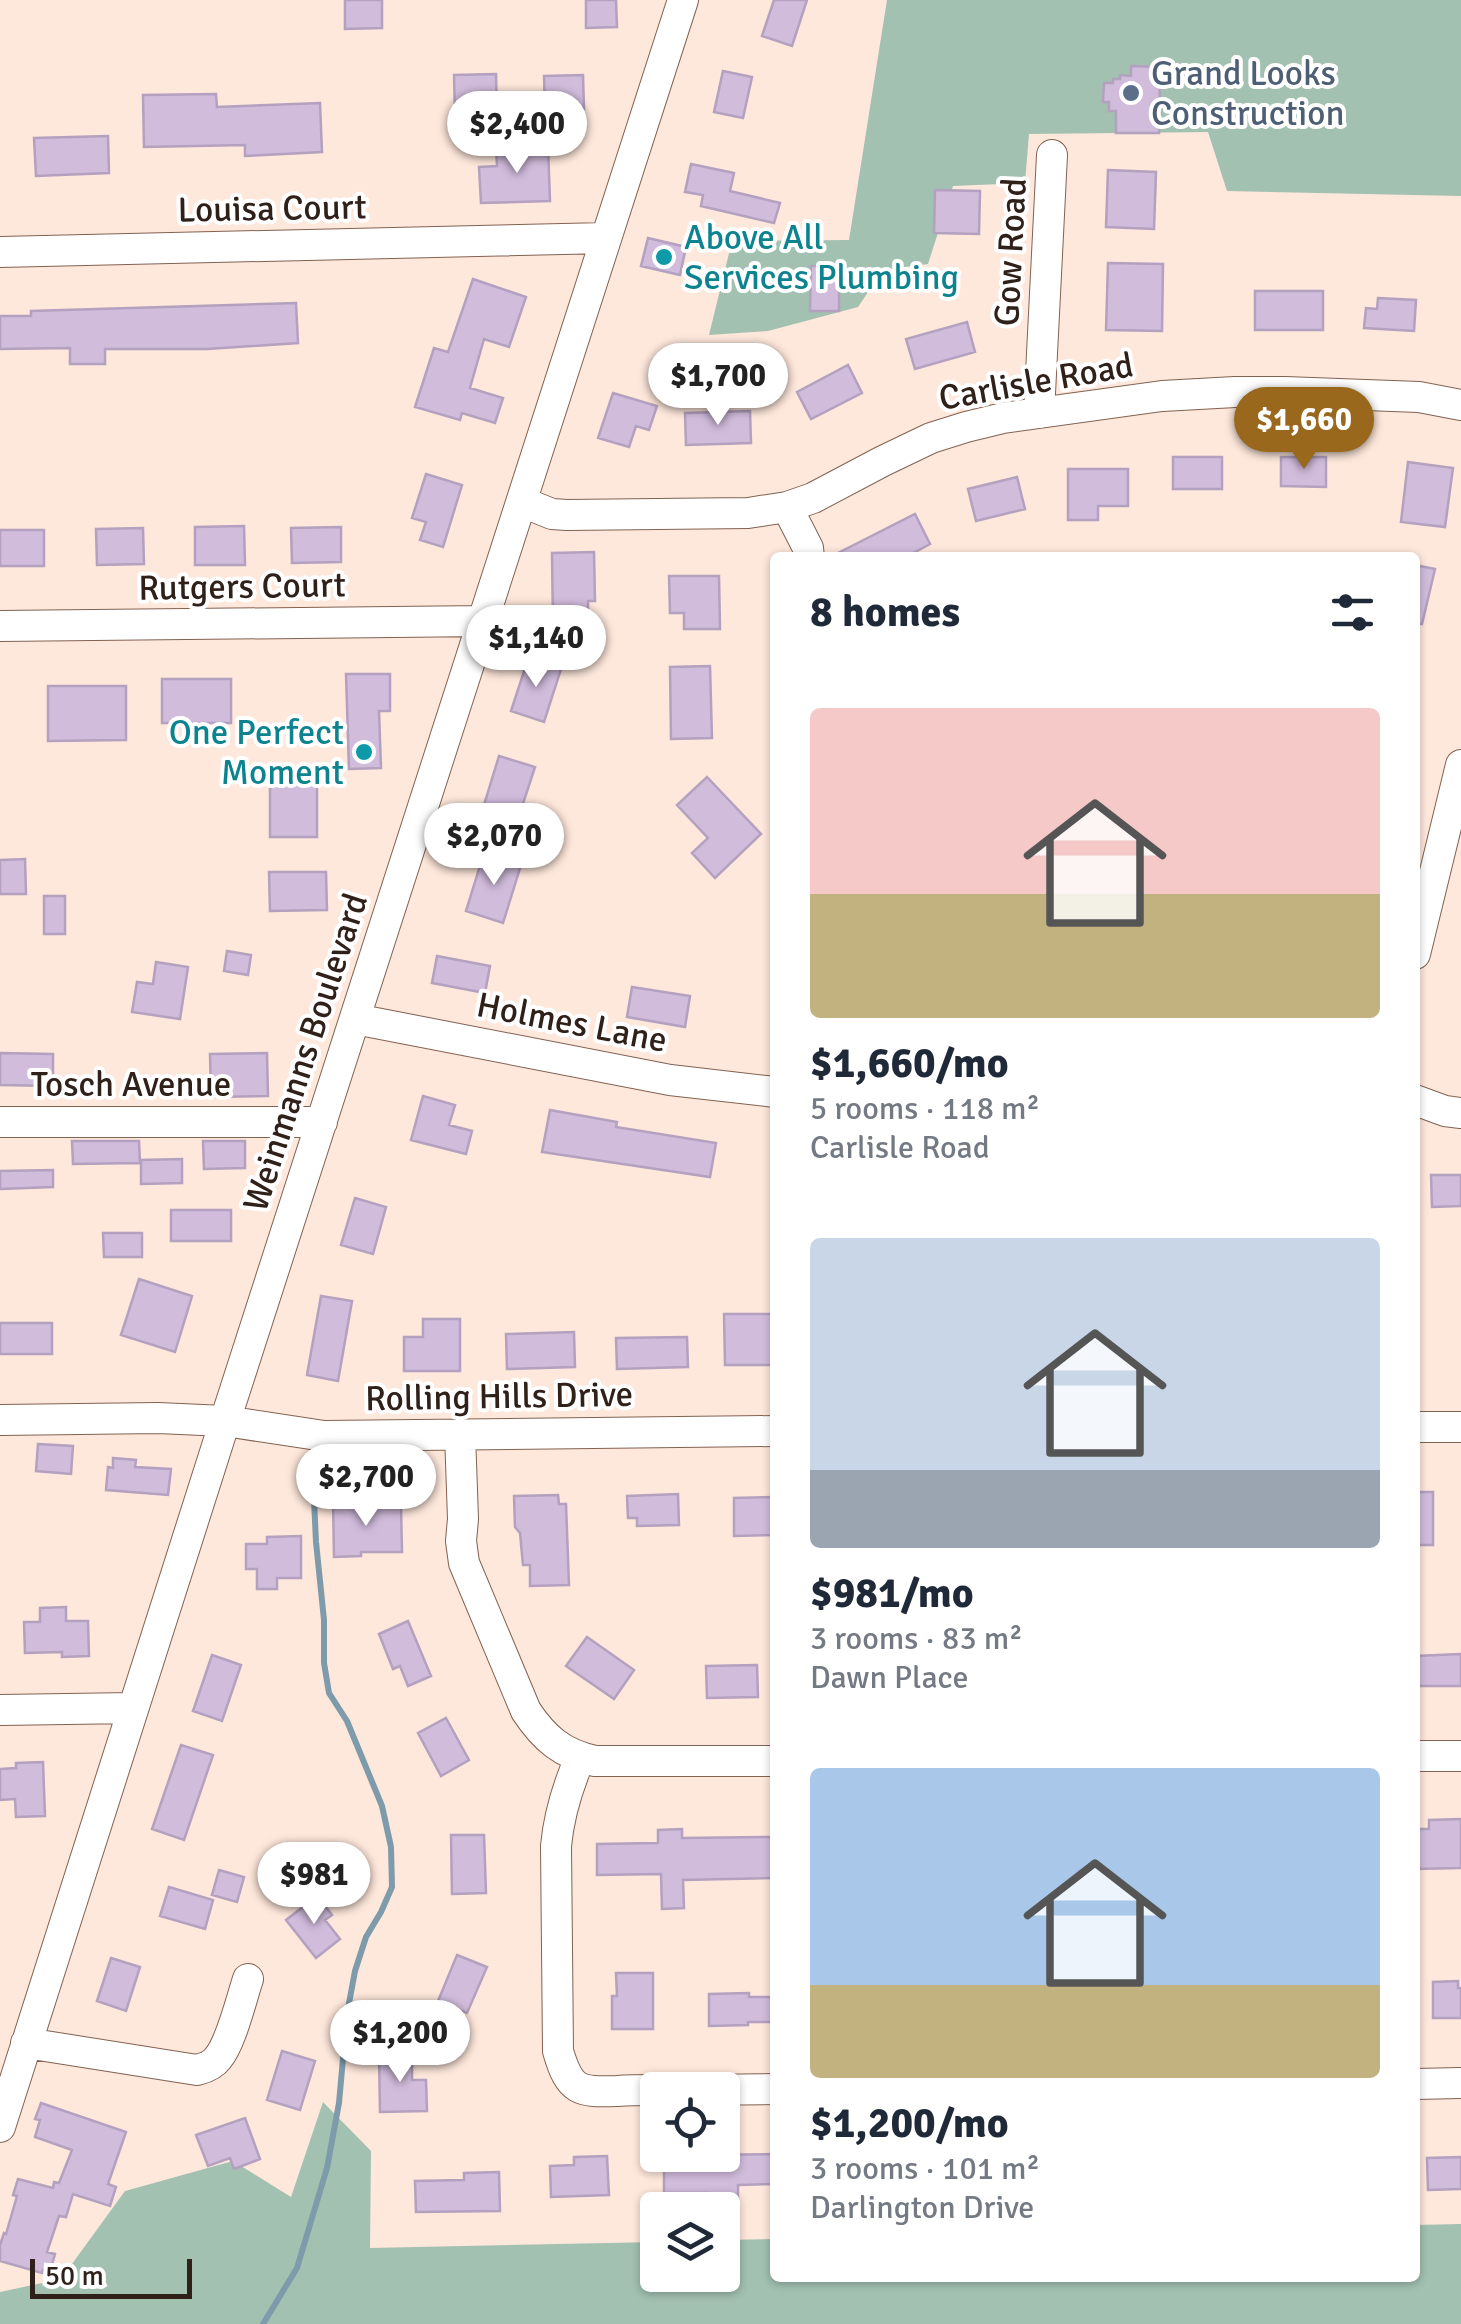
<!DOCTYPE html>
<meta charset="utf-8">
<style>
:root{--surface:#fff;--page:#f2f2f3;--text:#1f2937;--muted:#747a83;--accent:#9a681c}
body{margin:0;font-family:Signika,sans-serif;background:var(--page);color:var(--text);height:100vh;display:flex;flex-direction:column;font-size:38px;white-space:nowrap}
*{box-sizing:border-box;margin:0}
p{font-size:32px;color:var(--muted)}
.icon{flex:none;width:55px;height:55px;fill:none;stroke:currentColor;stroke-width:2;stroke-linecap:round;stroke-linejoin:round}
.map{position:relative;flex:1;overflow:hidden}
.drawer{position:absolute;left:770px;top:552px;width:650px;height:1730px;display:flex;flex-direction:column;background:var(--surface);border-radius:10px;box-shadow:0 2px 8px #0004}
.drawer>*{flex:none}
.buttons{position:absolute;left:640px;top:2072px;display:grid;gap:20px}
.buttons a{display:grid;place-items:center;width:100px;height:100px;border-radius:10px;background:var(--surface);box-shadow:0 2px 8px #0004;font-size:50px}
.scale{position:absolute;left:30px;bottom:25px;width:162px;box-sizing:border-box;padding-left:10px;border:5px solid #2f211a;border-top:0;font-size:28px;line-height:35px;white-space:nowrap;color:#2f211a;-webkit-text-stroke:8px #fff;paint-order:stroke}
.price{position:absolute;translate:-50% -85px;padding:0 22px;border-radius:35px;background:#fff;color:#222;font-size:32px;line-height:65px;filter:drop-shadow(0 2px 5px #0008)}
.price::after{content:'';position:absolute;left:50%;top:60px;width:30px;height:22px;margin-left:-15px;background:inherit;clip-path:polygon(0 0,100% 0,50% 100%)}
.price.current{background:var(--accent);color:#fff}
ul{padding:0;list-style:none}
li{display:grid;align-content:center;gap:20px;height:530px;padding:0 40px}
li span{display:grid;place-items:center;height:310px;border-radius:10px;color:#555}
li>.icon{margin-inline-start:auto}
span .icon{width:180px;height:180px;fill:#fffc;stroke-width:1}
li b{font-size:42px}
h2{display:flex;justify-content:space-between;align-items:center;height:120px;padding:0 40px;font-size:42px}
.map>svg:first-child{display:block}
.forest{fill:#a2c1b1}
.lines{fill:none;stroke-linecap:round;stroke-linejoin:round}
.stream{stroke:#7e9bac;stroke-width:6}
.building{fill:#d1bcdc;stroke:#b4a0bf;stroke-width:2.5}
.minor-casing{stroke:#826251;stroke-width:32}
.minor{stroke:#fff;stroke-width:30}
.service-dot{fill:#5c6f8a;stroke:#fff;stroke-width:4}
.culture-dot{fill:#0f9aa8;stroke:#fff;stroke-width:4}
.labels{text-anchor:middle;stroke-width:8;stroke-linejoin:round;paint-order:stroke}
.service-label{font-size:35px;fill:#4e5e75;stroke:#fff;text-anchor:start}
.street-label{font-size:35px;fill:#2f211a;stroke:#fff}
.culture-label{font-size:35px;fill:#0d838f;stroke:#fff;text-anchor:start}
</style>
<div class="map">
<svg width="1461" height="2324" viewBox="0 0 1461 2324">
<rect width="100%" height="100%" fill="#fee7db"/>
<!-- forest -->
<path class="forest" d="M887,0H1461V196L1227,191L1208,132L1029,134L1025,183L953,186L928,264L883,270L858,307L768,331L709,335L732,241L849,240Z
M323,2102L371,2151L370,2248L657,2242L658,2275H722L723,2240L775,2239V2278H1415V2225L1461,2224V2324H0V2292L61,2279L125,2191L233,2161L291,2197Z"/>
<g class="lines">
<!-- stream -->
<path class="stream" d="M263,2324L297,2268L327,2168L339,2103L347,2014L355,1971L366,1937L381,1912L392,1887L391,1847L382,1806L347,1721L329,1693L324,1663V1620L316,1542L312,1457"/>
</g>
<!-- building -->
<path class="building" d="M345,0H382V28L345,29Z
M586,0H616L617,27L586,28Z
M774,0H807L792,46L762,36Z
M1131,66L1160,67L1159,133H1116V111H1109V102H1103L1104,83H1113V79H1120V75L1131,76Z
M723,71L752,77L743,118L714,112Z
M496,74L497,113L455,115L454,75Z
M583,75L584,109L545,110L544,76Z
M216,94L217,107L320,103L322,152L245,156V145L144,147L143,95Z
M108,136L109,173L36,176L34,138Z
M548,146L550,201L481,203L479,167L497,166L496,148Z
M691,164L734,173L730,191L780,203L774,223L701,206L703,195L685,192Z
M1108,170L1156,172L1154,229L1106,227Z
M935,190L980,191L979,234L934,233Z
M648,238L686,247L680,275L641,266Z
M1108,263L1163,264L1162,331L1106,330Z
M811,266H839V311H810Z
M473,279L526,297L509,347L484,339L470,388L503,398L495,423L462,413L460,420L415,407L434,348L448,352Z
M1255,291H1323V330H1255Z
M1378,298L1416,300L1414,331L1364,328L1366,308L1377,309Z
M296,303L298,343L207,349H105V364H70V348L0,349V316H31V311Z
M967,322L975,352L915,369L906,339Z
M848,365L862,393L811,419L797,392Z
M613,393L657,406L649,430L636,426L629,447L598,438Z
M750,411L751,443L686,445L685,413Z
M1173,457H1222V489H1173Z
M1281,457H1326V487L1281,486Z
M1408,462L1453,468L1445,527L1401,522Z
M1068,469H1128V506H1098V520H1068Z
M426,474L462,485L443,547L420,540L426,522L412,518Z
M1017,477L1025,509L976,521L968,489Z
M915,514L930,544L904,558H828Z
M244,526L245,565H195V527Z
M341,527V562L292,563L291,528Z
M143,528L144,564L97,565L96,529Z
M0,530H44V566H0Z
M594,552L595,601H588V626H553L552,553Z
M1415,565L1435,569L1422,624L1415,623Z
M669,576H719L720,629H684V613H670Z
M528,659L561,669L544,722L511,711Z
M710,666L712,738L671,739L670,667Z
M346,674H390V711H379L381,768L349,769Z
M162,679H231V723H162Z
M48,686H126V740L48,741Z
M499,756L535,767L519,816L484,805Z
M707,777L761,834L715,878L692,853L708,838L677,805Z
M270,780H317V837H270Z
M484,853L521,865L503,923L466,911Z
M25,859L26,894H0V860Z
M269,872H326L327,910L270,911Z
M44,896H65V934H44Z
M227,951L251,955L248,975L224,971Z
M437,956L490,966L485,993L432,983Z
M156,962L188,967L180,1019L132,1012L137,982L153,984Z
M632,987L690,996L685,1027L627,1017Z
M0,1053L53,1054V1086L0,1085Z
M267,1053L268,1096L211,1097L210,1054Z
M423,1096L455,1105L449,1125L472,1131L466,1154L411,1140Z
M550,1110L617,1122L616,1127L716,1143L710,1177L542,1152Z
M72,1141H139L140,1163L73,1164Z
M203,1141H245V1168L204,1169Z
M182,1159V1183L141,1184V1160Z
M53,1170V1187L0,1189V1171Z
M1431,1175H1461V1206L1432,1207Z
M355,1198L386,1207L373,1254L341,1245Z
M171,1210H231V1241H171Z
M103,1233H142V1257H104Z
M139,1279L192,1296L175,1352L121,1335Z
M321,1296L352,1301L338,1381L307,1375Z
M724,1314H775V1365H725Z
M423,1319H460V1371H404V1337H423Z
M0,1323H52V1354H0Z
M574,1332L575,1367L507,1369L506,1334Z
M687,1337L688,1367L617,1369L616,1338Z
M38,1444L73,1446L71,1474L36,1471Z
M113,1458L136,1460L135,1467L171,1469L168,1495L106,1490L108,1467L113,1468Z
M1415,1492H1433V1545H1415Z
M678,1494L679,1525L637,1526V1518H628L627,1496Z
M558,1495L559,1504H566L569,1585L530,1586V1565H523L520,1533L515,1527L514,1496Z
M775,1497V1535L734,1536V1498Z
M358,1499V1506L401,1505L402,1552H361V1556L334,1557L333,1500Z
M301,1536V1578H277V1589H257V1569H246V1544H267V1537Z
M66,1607V1621H88L89,1656L62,1657V1652L25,1653L24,1622H40V1608Z
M408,1621L431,1676L408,1686L400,1666L393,1669L379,1634Z
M587,1637L634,1670L614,1699L566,1666Z
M1461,1654V1686H1415V1656Z
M212,1655L241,1665L222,1721L193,1711Z
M757,1665L758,1697L707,1698L706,1666Z
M446,1718L469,1760L441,1776L418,1733Z
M181,1745L213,1755L184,1840L152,1829Z
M43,1762L45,1816L16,1817L15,1799L0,1800V1769L16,1768V1763Z
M1461,1819V1868L1415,1869V1829H1429V1820Z
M682,1829V1838L772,1837L773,1878L683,1880L684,1908L662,1909L661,1874L597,1875V1844L658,1843V1830Z
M451,1835H484L486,1893L452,1894Z
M219,1870L244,1877L237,1902L212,1895Z
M169,1887L213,1900L205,1929L160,1916Z
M317,1896L332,1915L325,1920L340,1939L316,1958L286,1920Z
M457,1955L487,1967L467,2013L438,2001Z
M111,1958L140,1967L126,2011L97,2001Z
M616,1973H653V2029H612V1996H617Z
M1458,1981V1988H1461V2018H1433V1982Z
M749,1993V1997H774V2022H748V2025L709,2026V1994Z
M282,2051L315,2061L300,2110L267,2100Z
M379,2054H412V2080H426L427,2111L380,2112Z
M41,2103L126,2132L108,2184L116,2187L110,2206L73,2194L66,2217L59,2216L47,2252L55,2254L50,2272L43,2270L42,2273L0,2261V2245L4,2233L6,2234L17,2196L13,2195L18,2179L53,2188L54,2182L59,2183L72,2150L35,2137L40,2120L35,2119Z
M245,2118L260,2159L234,2169L230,2158L208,2166L196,2135Z
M775,2154V2184L738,2185V2199L710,2200L709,2193H664V2162L704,2161V2155Z
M607,2156L609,2195L551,2197L550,2166L574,2165V2157Z
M1461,2157V2189L1428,2190L1427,2158Z
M499,2172L500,2211L416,2212L415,2181L464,2180V2173Z"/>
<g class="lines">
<!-- minor casing -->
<g class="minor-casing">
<path id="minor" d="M0,252L606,238
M1039,413L1052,155
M522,502L552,514L567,515L748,513L787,507L813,498L883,461L931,438L966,427L1003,418L1162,396L1235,392H1285L1419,397L1461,405
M787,507L808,548L809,558
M0,626L485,621
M1415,954L1461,765
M355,1019L670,1080L775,1092
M1415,1100L1445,1111L1461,1113
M0,1122H322
M0,1420L158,1418L225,1421L324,1436L775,1431
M1415,1427H1461
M460,1434L463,1519L461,1541L464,1563L526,1711C544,1738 562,1754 595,1761H775
M0,1710L133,1708
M1415,1756H1461
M580,1758C567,1788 559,1814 556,1846L558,2051C570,2092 579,2092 617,2091C630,2090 644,2090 658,2090
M26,2043L197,2070C205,2068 213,2065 218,2058C231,2043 241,2000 248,1979
M1415,2084L1461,2083
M693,2090L775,2089
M0,2127L225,1421L683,0"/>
</g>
<!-- minor -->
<use href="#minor" class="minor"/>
</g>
<!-- markers -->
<circle class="service-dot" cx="1131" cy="93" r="10"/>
<g class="culture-dot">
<circle cx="664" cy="257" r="10"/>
<circle cx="364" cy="752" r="10"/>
</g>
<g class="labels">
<!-- service labels -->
<g class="service-label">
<text x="1151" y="85">Grand Looks<tspan x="1151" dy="40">Construction</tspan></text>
</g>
<!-- street labels -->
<g class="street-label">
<text transform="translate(272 208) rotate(-1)" y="12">Louisa Court</text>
<text transform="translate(1010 252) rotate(-87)" y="12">Gow Road</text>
<text transform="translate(1036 381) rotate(-10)" y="12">Carlisle Road</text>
<text transform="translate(242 586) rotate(-1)" y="12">Rutgers Court</text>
<text transform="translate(572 1022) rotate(11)" y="12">Holmes Lane</text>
<text transform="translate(305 1052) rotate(-72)" y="12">Weinmanns Boulevard</text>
<text x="131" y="1096">Tosch Avenue</text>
<text transform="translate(499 1396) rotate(-1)" y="12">Rolling Hills Drive</text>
</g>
<!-- culture labels -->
<g class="culture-label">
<text x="684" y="249">Above All<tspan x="684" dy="40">Services Plumbing</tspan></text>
<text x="344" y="744" text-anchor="end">One Perfect<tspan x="344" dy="40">Moment</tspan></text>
</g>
</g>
</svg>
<div class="buttons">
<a><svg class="icon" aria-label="locate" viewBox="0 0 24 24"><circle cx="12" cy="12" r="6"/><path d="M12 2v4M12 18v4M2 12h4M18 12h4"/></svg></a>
<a><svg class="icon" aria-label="layers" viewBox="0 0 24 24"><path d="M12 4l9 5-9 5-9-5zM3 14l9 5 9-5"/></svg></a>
</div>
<div class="scale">50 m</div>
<b class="price" style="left:517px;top:176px">$2,400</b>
<b class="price" style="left:718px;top:428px">$1,700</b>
<b class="price current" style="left:1304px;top:472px">$1,660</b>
<b class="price" style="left:536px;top:690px">$1,140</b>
<b class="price" style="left:494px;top:888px">$2,070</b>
<b class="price" style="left:366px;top:1529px">$2,700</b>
<b class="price" style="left:314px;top:1927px">$981</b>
<b class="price" style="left:400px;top:2085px">$1,200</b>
<section class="drawer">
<h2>8 homes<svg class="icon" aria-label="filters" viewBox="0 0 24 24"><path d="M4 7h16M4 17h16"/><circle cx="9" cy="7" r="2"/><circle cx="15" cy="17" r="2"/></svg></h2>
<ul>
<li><span style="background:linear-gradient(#f6c9c9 60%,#c2b280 0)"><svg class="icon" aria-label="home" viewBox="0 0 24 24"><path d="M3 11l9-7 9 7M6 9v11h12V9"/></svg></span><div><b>$1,660/mo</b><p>5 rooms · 118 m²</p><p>Carlisle Road</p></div></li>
<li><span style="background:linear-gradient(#c9d6e8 75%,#9aa5b1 0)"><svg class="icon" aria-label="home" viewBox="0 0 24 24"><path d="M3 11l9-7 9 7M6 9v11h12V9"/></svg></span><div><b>$981/mo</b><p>3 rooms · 83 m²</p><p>Dawn Place</p></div></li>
<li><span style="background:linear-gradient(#a9c7e8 70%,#c2b280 0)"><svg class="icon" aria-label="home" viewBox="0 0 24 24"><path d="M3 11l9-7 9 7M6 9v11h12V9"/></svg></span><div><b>$1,200/mo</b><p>3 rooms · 101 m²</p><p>Darlington Drive</p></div></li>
</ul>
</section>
</div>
